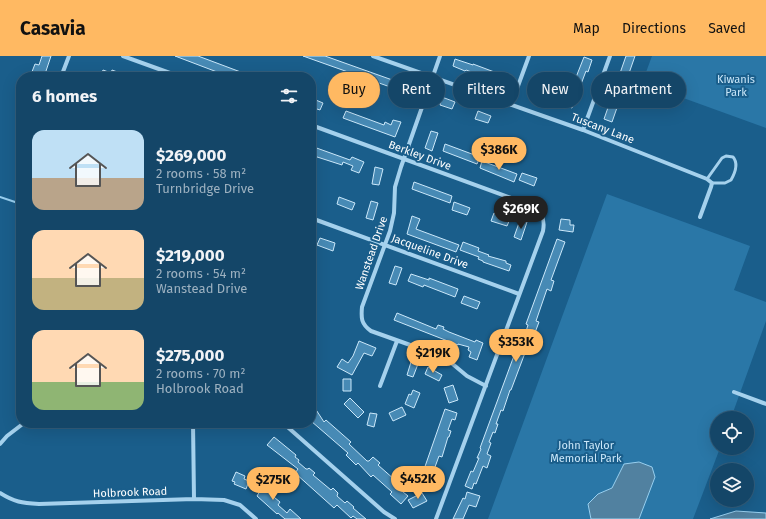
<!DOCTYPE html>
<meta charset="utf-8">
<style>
:root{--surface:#144668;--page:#215071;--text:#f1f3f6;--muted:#9db1c0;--line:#335e7c;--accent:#ffb962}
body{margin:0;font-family:"Fira Sans",sans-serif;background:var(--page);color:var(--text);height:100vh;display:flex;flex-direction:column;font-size:15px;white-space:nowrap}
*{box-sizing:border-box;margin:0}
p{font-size:13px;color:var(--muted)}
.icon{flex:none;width:22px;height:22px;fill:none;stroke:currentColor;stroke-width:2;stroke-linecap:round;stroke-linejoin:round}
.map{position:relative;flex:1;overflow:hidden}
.panel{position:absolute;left:16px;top:16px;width:300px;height:356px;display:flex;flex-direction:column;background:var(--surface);border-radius:16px;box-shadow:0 4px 16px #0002,0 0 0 1px var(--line)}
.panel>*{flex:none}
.hud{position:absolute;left:328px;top:16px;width:378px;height:36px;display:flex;gap:8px}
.tools{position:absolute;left:710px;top:355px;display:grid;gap:8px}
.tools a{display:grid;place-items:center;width:44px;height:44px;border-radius:50%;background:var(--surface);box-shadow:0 4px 16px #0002,0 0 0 1px var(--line);font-size:20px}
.price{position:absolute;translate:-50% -34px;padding:0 9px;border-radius:14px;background:var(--accent);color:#111;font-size:13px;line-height:26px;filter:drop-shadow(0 1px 2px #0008)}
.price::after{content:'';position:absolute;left:50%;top:24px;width:12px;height:9px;margin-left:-6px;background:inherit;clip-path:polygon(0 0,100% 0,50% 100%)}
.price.selected{background:#222;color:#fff}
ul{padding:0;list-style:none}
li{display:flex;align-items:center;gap:12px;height:100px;padding:0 16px}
li span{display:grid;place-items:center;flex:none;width:112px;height:80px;border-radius:12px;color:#555}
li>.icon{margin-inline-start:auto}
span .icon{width:48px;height:48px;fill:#fffc;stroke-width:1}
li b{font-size:17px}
h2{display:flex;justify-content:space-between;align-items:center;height:48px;padding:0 16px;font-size:17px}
.pill{padding:0 14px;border-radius:18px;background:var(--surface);box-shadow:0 4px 16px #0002,0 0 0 1px var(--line);font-size:14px;line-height:36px}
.pill.selected{background:var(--accent);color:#111}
header{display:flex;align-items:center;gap:24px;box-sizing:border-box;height:56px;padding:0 20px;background:var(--accent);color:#111}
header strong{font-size:19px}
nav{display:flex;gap:22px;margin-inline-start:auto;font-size:14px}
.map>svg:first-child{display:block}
.green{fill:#2a77a7}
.water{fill:#5181a0;stroke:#98cfef}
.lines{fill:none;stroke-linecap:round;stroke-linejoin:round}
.stream{stroke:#98cfef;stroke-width:2}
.building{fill:#478ab5;stroke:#cbe8fa}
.lane{stroke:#a5d1ed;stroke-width:3}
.street{stroke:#a5d1ed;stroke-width:4}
.labels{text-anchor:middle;stroke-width:4;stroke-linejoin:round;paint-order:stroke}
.park-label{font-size:11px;fill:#cbe8fa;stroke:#1a5e8b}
.street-label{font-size:11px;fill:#fff;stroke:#1a5e8b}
</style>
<header>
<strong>Casavia</strong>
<nav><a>Map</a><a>Directions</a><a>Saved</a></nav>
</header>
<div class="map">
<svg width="766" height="463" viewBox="0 0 766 463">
<rect width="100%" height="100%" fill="#1a5e8b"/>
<!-- green -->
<path class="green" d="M652,0H766V72L642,27Z
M607,138L750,190L734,234L766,246V265L731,362H717V392H720L693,463H488Z"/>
<!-- water -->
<path class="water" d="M639,406L652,411L655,421L639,463H591L588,448L598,438L612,432L624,408Z
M736,455L766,457V463H710Z"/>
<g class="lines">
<!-- stream -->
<path class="stream" d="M0,141L21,148"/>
</g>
<!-- building -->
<path class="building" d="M42,0H51L44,21H30L35,8L39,9Z
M175,0H198L254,21H233L225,19Z
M303,0H325L412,31L410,38Z
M626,0H635L612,66L604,63Z
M584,1L592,4L588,16L586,15L572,52L565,49Z
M455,3L473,9V8L505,20L502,27L466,14L465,15L453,10Z
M103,14L111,17L112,14L131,21H100Z
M537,29L552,35L550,42L534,36Z
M442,41L455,46L452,53L440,49Z
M311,42L323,47L320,54L311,51Z
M346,55L384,69L385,66L391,69L393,64L401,66L395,81L343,62Z
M478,55L491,60L488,67L475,63Z
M431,75L438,77L432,95L425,92Z
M445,88L480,101L477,108L443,95Z
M311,90L350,104L352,101L364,106L359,117L351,114L353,110L343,106L342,109L311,99Z
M482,105L517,118L514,126L480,112Z
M375,111L383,113L379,129L372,128Z
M522,117L537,122L534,130L519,124Z
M414,126L452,140L450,147L412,133Z
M339,141L355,147L352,154L337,148Z
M371,145L378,147L373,164L366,162Z
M454,146L470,152L467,159L452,154Z
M494,157L510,163L507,170L491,165Z
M412,160L420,163L416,173L459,189L456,196L407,178Z
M561,163L570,164V169H574L573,176L559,174Z
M520,164L527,166L521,184L514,181Z
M320,182L335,187L333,195L317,189Z
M557,183L565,186L551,224L554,225L551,235L547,233L536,265L539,266L533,282L531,281L511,334H510L503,355L501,354L496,368H498L495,377L493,376L489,386L491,387L487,398L491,400L487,412L483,410L476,428L474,427L472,433L465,430L471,415L473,416L479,402H477L481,393L480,392L519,286L521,287L522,282H524L528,269L526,268Z
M463,186L479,192L478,195L489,199L488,200L506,205V207L511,209L509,215L483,206V205L478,203L479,201L460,194Z
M395,210L402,212L396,229L389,227Z
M411,218L429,224V222L458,233L455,241L424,229L423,231L408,225Z
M464,240L480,246L477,253L461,247Z
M397,257L436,273L438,269L444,271L443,273L449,276L475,286L476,284L483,287L477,304L469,301L471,296L468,294L469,291L458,288V289L394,264Z
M359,285L376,292L372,300L364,297L352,319L337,311L342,303L348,307L353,300Z
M411,306L418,308L413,321L407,319Z
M428,311L442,319L439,325L425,318Z
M343,323H351V335H343Z
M453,329L458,344L449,347L444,332Z
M413,334L420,337L414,352L405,348L409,338L411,339Z
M350,342L364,356L358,362L344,348Z
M311,346L324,366L326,364L351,386L349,388L367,405H369L373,401L380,407L378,409L395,424L392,427L408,440L401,448L390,438L392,436L373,419L371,421L358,407L356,409L346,399L348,397L311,365Z
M402,351L406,359L393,365L389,357Z
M445,353L457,357L455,364L452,363L448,374L451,375L449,381H448L442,401L439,400L435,411L437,412L431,426L421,422Z
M370,357L377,358L374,371L367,369Z
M274,381L296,399L295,401L299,404L298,406L306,413H308L309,412L315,417L313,419L331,434L333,432L338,437L337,440L345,447L347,445L354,451L353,452L366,463H357L353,460L351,462L337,449L334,452L295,417L298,413L267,389Z
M236,416L245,420L244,423L249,425L246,433L234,428L235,426L232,425Z
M259,423L271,433L269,437L280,446L278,449L287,457L290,453L301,463H285L278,457L277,458L257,440L260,435L253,429Z
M467,436L480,440L476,451L469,449L463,463H453L463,442L465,443Z
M422,437L427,445L413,452L408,444Z"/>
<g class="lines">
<!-- lane -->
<path class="lane" d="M707,123L722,102L726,100L733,101C739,108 735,117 731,124L725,127H712"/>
<!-- street -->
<path class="street" d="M123,0L181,21
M373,0L583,74L707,123L712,127L711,131L700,161
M440,0L401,111L395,131L394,157L390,175L362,251C361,262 361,268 371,275L441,300L449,305L467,320L486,330
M61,21L69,0
M511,49L529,0
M311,69L533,150C543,156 545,164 543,175L436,463
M583,74L610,0
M311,162L519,238
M380,330L397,285
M734,336L766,348
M193,367L194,443
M283,367L384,456L395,463
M0,388L7,380L24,367
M0,437C14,446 22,447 39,448L194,443L224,444L240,449L256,463"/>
</g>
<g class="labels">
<!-- park labels -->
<g class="park-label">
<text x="736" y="27">Kiwanis<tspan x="736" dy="13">Park</tspan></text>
<text x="586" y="393">John Taylor<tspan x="586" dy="13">Memorial Park</tspan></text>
</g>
<!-- street labels -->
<g class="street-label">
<text transform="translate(603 72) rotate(21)" y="4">Tuscany Lane</text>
<text transform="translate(420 99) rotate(20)" y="4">Berkley Drive</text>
<text transform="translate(430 195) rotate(20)" y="4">Jacqueline Drive</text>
<text transform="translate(371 197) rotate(-71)" y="4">Wanstead Drive</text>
<text transform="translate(130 436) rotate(-2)" y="4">Holbrook Road</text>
</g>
</g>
</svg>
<div class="tools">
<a><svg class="icon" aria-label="locate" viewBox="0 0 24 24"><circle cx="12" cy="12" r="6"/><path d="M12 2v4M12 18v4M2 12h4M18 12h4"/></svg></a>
<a><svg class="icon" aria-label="layers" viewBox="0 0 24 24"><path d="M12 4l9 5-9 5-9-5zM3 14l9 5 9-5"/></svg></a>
</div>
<b class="price" style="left:499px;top:115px">$386K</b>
<b class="price selected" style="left:521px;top:174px">$269K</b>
<b class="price" style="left:516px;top:307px">$353K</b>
<b class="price" style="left:433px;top:318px">$219K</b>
<b class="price" style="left:418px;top:444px">$452K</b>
<b class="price" style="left:273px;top:445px">$275K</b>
<div class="hud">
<a class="pill selected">Buy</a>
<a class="pill">Rent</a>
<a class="pill">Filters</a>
<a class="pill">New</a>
<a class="pill">Apartment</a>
</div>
<section class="panel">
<h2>6 homes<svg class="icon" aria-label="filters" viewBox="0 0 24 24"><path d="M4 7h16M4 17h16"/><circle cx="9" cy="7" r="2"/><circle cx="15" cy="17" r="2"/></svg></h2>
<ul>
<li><span style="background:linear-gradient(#bfe0f5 60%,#b9a48a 0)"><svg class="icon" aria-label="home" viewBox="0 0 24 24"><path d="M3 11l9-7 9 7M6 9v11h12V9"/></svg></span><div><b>$269,000</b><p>2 rooms · 58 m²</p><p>Turnbridge Drive</p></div></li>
<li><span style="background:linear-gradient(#ffd9b3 60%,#c2b280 0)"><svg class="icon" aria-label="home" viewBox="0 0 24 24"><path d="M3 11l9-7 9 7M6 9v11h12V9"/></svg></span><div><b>$219,000</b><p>2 rooms · 54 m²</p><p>Wanstead Drive</p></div></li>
<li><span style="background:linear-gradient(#ffd9b3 65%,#8fb573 0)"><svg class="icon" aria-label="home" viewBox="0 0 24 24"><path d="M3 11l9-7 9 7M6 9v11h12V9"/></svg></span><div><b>$275,000</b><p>2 rooms · 70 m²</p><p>Holbrook Road</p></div></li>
</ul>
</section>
</div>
